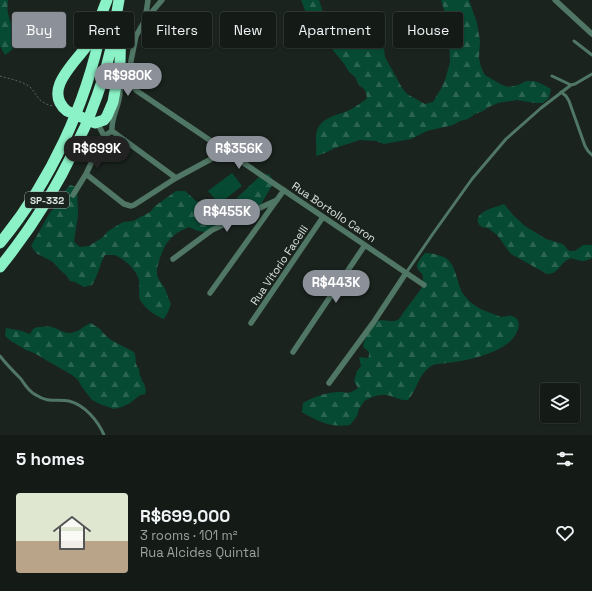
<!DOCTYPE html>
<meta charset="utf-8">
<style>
:root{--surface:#141a16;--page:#212723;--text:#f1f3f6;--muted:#9da1a1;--line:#333835;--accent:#8c9099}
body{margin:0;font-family:"Space Grotesk",sans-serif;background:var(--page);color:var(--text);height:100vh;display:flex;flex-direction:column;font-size:15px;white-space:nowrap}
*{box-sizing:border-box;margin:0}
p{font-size:13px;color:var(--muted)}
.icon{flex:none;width:22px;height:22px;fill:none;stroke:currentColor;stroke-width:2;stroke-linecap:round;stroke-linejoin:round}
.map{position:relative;height:435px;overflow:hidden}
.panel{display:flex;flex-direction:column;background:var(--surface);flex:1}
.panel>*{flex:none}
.hud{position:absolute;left:12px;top:12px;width:568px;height:36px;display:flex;gap:8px}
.buttons{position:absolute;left:540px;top:383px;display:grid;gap:8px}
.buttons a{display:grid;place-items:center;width:40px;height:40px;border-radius:4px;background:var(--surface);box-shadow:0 1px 3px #0004,0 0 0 1px var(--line);font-size:20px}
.price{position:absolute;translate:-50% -34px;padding:0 9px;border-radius:14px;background:var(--accent);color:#fff;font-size:13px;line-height:26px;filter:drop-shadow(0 1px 2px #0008)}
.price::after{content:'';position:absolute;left:50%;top:24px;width:12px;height:9px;margin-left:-6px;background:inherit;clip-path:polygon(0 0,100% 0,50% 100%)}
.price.selected{background:#222;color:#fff}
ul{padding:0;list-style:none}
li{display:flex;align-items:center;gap:12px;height:100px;padding:0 16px}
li+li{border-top:1px solid var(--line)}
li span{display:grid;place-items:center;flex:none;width:112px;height:80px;border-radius:4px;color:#555}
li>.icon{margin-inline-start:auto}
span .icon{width:48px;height:48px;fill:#fffc;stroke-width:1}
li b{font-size:17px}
h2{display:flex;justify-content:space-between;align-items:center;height:48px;padding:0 16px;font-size:17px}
.chip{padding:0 14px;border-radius:4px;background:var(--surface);box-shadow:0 1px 3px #0004,0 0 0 1px var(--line);font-size:14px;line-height:36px}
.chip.selected{background:var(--accent);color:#fff}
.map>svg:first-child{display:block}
.grass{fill:#074a34}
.forest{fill:url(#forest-firs)}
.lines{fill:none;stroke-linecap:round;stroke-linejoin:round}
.path{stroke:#606864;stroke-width:1;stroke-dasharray:2 2;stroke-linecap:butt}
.lane{stroke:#507665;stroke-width:3}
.street{stroke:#507665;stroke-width:5.5}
.highway{stroke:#8bf1c6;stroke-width:11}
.labels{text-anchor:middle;stroke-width:4;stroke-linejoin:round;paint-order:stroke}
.shield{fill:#1a231e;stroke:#a2a9a6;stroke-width:1}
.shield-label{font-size:10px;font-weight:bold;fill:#dde3e0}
.street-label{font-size:11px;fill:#dde3e0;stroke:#1a231e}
</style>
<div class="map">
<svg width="592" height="435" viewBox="0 0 592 435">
<defs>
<pattern id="forest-firs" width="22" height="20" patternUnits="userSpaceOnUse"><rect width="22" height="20" fill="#074a34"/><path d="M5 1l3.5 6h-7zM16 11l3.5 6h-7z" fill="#2b6451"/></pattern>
</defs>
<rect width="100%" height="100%" fill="#1a231e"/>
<!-- grass -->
<path class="grass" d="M232,173L242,186L219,204L208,191Z"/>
<!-- forest -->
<path class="forest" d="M0,0H8C6,13 10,23 17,34C16,44 14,50 5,55L0,46Z
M301,0H319L324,15L331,21L339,22L346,26L354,29L377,42L384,48L385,57L402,88L407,94L425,104L433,102L443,85L446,77L450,62L449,36L447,27V19L441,0H469L477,23L480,41L479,58L481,67L485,75L502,85L509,87L518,85L526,81H534L542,84L551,89L549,98L543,103H534L517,100L498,103L489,107L483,111L475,114L468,119L460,121L453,125L427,131L411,139L384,144L376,141L360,140L335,148L325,153L316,156C317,148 315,138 317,130C322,118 334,116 345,112C353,109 361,103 367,98L365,90L359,85L355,77L349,72L345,65L332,49L321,32L315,27L306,13Z
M269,174L274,182L256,213L206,232L198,231L189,227C172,234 166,241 160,258C159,262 156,268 157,273C157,279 161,282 164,287C167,292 168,299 171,304L168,312L164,319C155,316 145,308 140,300C138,295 140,287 139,281C138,271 124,258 114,255C111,255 108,255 105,255C99,265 99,274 92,285L84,287L75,282L70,281L66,275L59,269L53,262L36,253L31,246L49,214L55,207L64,192L70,185L77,187L78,215L74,242L80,247L89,246L103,237L108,231L123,222L133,221L150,212L155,206L176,191H185L196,201L205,206L213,207H222L237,198L260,176Z
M504,204L514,216L525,226L546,239L563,244L568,250L570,251H575L583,245H592V258C589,259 586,261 583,261C578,262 573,256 567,260C560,264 557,275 547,274L511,254L497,235L488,228C484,228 479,227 478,222C475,211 497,207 504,204Z
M425,253C431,253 435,254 441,256C458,261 455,283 464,295C474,308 485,311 501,317C505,317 508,315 512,316C526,321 515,338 508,343C493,355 466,361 447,363C441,364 435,363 430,367C418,375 417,390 408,400C400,401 394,396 386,395C379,394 372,397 366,400V399L359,409L357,416L350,425C331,428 319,422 302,412L303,403C313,397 325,393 337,392C347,392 349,395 358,388L354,381L357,371L361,366L359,358L360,357L367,358L369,356V352L363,347C364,340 372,321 381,320C387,320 393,323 399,319C402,316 403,312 406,309C411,302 416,296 421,289C423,284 424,279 422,274C420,271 417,270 417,266C417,261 422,257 425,253Z
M91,323L100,329L104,334L106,335V336L111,340L134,352C137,358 134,364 139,369V371L140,372L139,374L141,377L142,381C145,383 145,388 146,390L145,393L146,394L140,395L130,403L122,407L114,409L100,404L92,400L82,387L78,380L72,375L34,353L26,350L11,341L5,336L6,328L22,331L30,334L33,329C40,326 48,326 55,328C60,330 64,333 69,333C78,333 83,326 91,323Z"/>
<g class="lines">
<!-- path -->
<path class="path" d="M0,76C10,79 22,81 30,87C34,91 36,95 39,99C43,103 48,105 53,106"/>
<!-- lane -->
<path class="lane" d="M574,41L592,55
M552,76L571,85L575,84L592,74
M561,92L566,96L569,101L585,146L588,151L592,155
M406,273L432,235L472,179L506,139L541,108L571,85
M0,356C6,364 14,372 21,379C25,385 29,392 36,395C48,403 57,399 69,401C85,405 98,421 104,435"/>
<!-- street -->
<path class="street" d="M162,0L145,20L136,36L128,76C129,82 132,86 137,91L424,285
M555,0L592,34
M145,20L148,0
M95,123L99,126L104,136
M112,131L176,178
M112,131C111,119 117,110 119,99C120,95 120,92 120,89
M86,174L124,204L131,206L134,205L176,178L226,151
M73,195L86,174L104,136L112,131
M173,259L212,230L277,200
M210,293L284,190
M251,323L323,217
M293,352L365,245
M329,383L373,323L406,273"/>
<!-- highway -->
<path class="highway" d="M107,0C101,14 97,30 89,43C77,61 41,90 67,111L95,123L104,120L107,116L113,102L120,63L121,20
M0,243C51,181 86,105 102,26
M0,267C30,230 55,191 75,148C80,136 87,125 91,112C99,92 106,70 111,48C114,32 116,16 119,0"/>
</g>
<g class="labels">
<!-- shield labels -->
<rect class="shield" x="25" y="192" width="44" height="16" rx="3"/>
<g class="shield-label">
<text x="47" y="204">SP-332</text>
</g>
<!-- street labels -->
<g class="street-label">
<text transform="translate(334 212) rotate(34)" y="4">Rua Bortollo Caron</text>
<text transform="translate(279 265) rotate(-56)" y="4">Rua Vitorio Facelli</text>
</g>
</g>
</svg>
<div class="buttons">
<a><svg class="icon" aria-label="layers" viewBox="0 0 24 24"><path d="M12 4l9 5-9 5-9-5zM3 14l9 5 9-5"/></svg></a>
</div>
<b class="price" style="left:128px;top:97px">R$980K</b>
<b class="price selected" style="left:97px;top:170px">R$699K</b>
<b class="price" style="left:239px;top:170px">R$356K</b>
<b class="price" style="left:227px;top:233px">R$455K</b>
<b class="price" style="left:336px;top:304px">R$443K</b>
<div class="hud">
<a class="chip selected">Buy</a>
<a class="chip">Rent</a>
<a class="chip">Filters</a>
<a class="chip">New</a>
<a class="chip">Apartment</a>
<a class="chip">House</a>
</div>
</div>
<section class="panel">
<h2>5 homes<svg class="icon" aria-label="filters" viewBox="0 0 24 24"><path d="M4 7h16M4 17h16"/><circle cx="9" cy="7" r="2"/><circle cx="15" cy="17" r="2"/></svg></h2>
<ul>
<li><span style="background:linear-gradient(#dfe7d0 60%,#b9a48a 0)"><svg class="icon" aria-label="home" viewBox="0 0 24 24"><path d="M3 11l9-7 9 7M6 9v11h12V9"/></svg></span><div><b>R$699,000</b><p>3 rooms · 101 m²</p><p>Rua Alcides Quintal</p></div><svg class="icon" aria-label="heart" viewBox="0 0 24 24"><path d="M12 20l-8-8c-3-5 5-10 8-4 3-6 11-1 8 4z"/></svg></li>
</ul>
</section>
